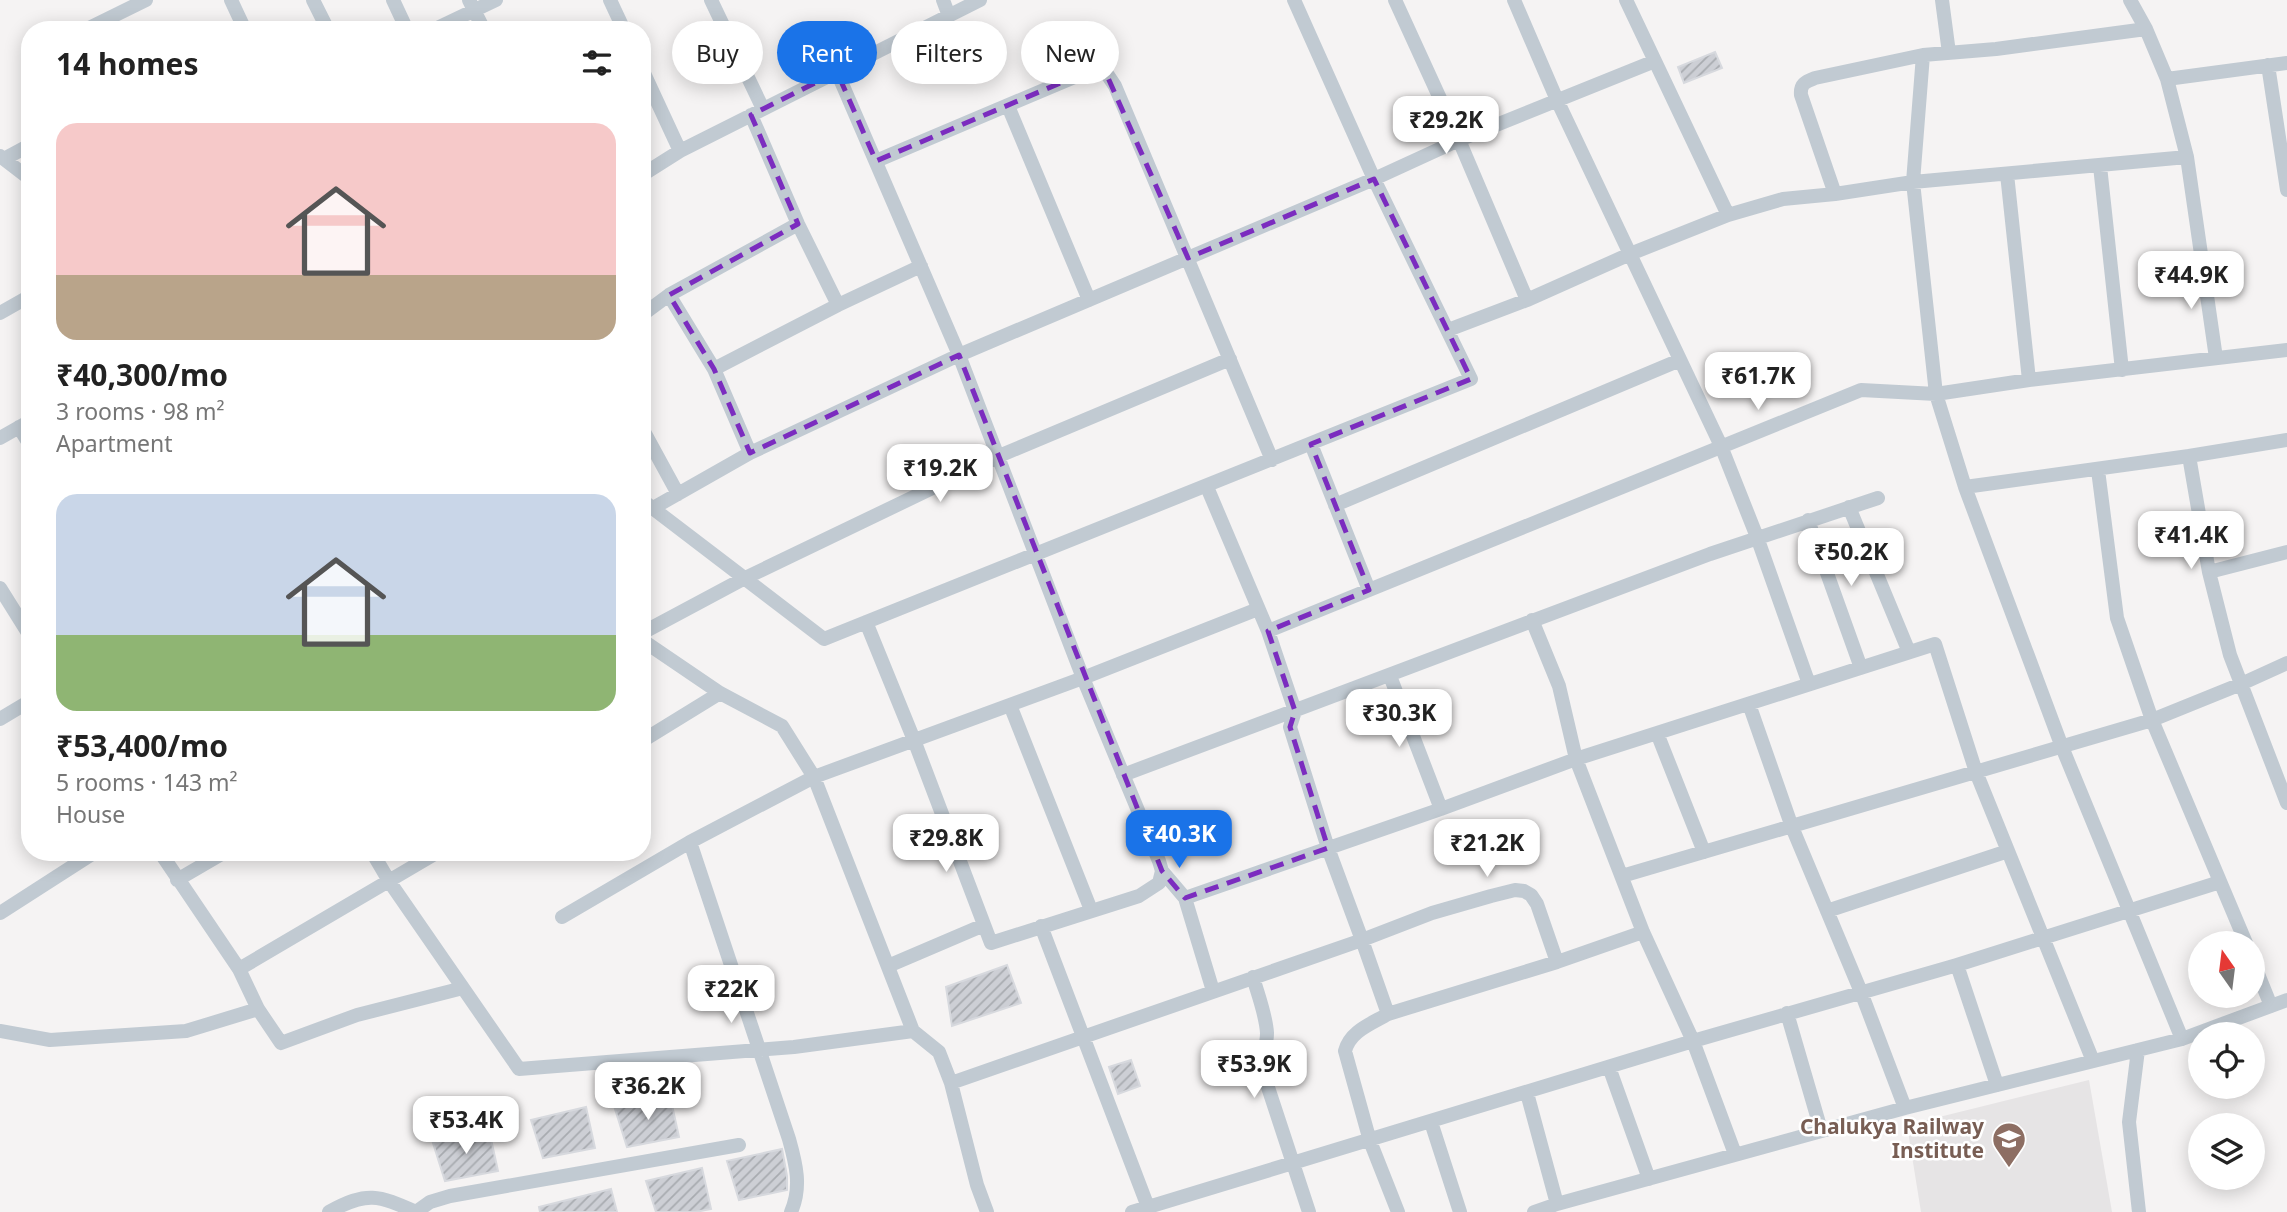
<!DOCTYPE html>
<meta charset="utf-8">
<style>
:root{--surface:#fff;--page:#f2f2f2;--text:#222;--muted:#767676;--accent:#1a73e8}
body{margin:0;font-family:"Noto Sans",sans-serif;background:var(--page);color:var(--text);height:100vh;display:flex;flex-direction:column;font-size:26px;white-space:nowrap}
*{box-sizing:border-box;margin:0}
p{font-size:23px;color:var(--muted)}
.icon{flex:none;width:38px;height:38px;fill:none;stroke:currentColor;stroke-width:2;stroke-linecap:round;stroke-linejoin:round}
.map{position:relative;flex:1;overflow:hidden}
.panel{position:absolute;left:21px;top:21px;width:630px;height:840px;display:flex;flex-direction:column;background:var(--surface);border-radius:28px;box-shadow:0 4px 18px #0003}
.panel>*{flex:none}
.top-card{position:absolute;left:672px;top:21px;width:665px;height:63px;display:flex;gap:14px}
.needle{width:46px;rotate:346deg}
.controls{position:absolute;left:2188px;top:931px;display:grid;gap:14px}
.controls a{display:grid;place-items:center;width:77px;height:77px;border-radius:50%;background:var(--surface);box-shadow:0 4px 18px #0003;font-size:35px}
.price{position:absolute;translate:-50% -60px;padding:0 16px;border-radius:14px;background:#fff;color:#222;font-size:23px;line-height:46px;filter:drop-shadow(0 2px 4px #0008)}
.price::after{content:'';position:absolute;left:50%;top:42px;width:21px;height:16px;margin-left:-10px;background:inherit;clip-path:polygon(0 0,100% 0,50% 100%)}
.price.selected{background:var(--accent);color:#fff}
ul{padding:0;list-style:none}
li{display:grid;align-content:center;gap:14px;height:371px;padding:0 35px}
li span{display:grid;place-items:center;height:217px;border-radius:21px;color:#555}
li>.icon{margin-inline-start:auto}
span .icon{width:126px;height:126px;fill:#fffc;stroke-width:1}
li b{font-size:30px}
h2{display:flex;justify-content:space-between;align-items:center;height:84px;padding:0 35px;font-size:30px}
.tag{padding:0 24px;border-radius:32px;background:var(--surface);box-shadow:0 4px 18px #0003;font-size:24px;line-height:63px}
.tag.selected{background:var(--accent);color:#fff}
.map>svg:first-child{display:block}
.education{fill:#e6e4e5}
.building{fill:url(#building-hatch);stroke:#d7d9de;stroke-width:2}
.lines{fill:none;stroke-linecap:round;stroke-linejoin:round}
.street{stroke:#c1cad2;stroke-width:14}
.marked{fill:none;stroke:#7b2cbf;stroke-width:5;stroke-dasharray:14 9;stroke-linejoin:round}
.labels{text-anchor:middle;stroke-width:5;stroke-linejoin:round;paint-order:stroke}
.education-label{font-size:21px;font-weight:bold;fill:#785e54;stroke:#fff;text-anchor:end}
</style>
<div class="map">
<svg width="2287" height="1212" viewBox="0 0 2287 1212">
<defs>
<pattern id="building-hatch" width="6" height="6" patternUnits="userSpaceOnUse" patternTransform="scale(1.75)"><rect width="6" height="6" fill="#cdcfd5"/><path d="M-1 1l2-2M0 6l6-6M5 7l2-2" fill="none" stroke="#a8abb0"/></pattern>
</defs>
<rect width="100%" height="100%" fill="#f5f3f3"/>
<!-- education -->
<path class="education" d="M2089,1080L2112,1212H1921L1907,1125Z"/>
<!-- building -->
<path class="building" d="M1715,52L1722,68L1684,83L1678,67Z
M1007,965L1021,1003L952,1026L946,987Z
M1131,1060L1140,1086L1118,1094L1109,1067Z
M670,1096L679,1137L627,1147L615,1109Z
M586,1107L595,1148L543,1158L531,1120Z
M489,1130L498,1171L445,1181L433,1143Z
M782,1149L787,1176V1190L739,1200L727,1161Z
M702,1168L711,1209L695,1212H656L646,1181Z
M611,1189L617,1212H540L539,1207Z"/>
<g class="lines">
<!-- street -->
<path class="street" d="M231,0L245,30
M313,0L328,30
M393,0L407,30
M469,0L484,30
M610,0L624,30
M711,0L763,109
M943,0L949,16
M1395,0L1459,140L1527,300
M1514,0L1557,100L1721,446L1757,537L1809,684
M1626,0L1728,215
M1942,0L1949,53
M2130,0L2146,29L2167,79L2187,157L2216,358
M85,30L146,0
M433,30L496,0
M1923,55L1913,182L1936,394L1965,487
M2268,65L2287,190
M642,69L680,151
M837,72L959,355L1083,678L1159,861L1162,871L1159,883L1139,896L991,943L914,740L866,622
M2167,79L2287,63
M1008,106L1089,300
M751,115L798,224L838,305
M0,156L30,179
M4,159L30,145
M876,161L1091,70L1105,71L1115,86L1272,460
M2100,166L2122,370
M2007,174L2029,380
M642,175L680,151L980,0
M1835,194L1801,95C1800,84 1805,82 1815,78L1923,55L1996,49L2146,29
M669,295L714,369L750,453
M0,313L30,296
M642,315L669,295L798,224
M1448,330L1527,300L1630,254L1728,215L1783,199L1835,194L1913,182L2187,157
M714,369L838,305L921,266
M19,427L30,445
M642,428L678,494
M0,438L30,421
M1311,444L1369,590
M2189,456L2209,572L2287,552
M2098,470L2117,618L2152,720L2246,943
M1207,487L1268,631L1295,711L1290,727L1328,848L1362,940L1432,913L1491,896L1515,890L1524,891L1531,895L1537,904L1557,962
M642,500L824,639L1471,379L1374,179L1294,0
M1335,505L1680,360
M1849,507L1909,652
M653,508L750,453L959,355L1374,179L1459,140L1655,61
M1808,520L1861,668
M2209,572L2230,655L2287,803
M0,588L30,636
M1532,620L1559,686L1576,759L1643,932L1693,1041L1735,1154
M1268,631L1861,390L1936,394L2029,380L2287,350
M642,633L743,579L999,456L1230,359
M642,640L720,693L782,726L814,777L913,1031
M1390,676L1441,809
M1749,704L1792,827L1861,992L1905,1108
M1010,705L1091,910
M0,719L30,701
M1657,733L1704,852
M642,741L720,693
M1123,775L1710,554L1878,498
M690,842L789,1139C796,1164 802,1187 791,1212
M372,852L389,881L519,1069L794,1047L913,1031L939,1052L951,1083L977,1185L987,1212
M1162,871L1185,898L1213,991
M1622,876L2152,720L2241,684L2287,663
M177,880L225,852
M1185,898L1441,809L1576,759L1935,644L1976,772L2093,1061
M1827,911L2008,851
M0,913L95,852
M562,917L690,842L814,777L1083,678L1258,609
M1041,926L1148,1207
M2252,959L2271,1006
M1957,965L1997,1085
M888,966L984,925
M239,969L438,852
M1253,977C1258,995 1266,1015 1267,1033C1267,1049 1260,1054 1263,1072L1309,1212
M258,1009L281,1043L357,1015L463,988
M1787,1013L1821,1130
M1388,1014C1371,1024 1350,1031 1345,1051L1370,1141L1398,1212
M0,1031L50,1040L186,1031L258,1009L239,969L160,852
M2182,1039L2062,747L1965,487L2189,456L2287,440
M2138,1050L2129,1122L2139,1212
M1609,1067L1649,1179
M951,1083L1362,940L1388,1014L1557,962L1643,932
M1527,1093L1557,1204
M1431,1122L1460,1212
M329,1212C367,1191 378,1195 416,1212
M416,1212L430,1202L450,1196L739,1145
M1132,1212L1693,1041L1957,965L2220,882
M1534,1212L1557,1204L1905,1108L2182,1039L2287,1000"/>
</g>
<!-- marked area -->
<path class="marked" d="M1091,70L1105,71L1188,258L1374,179L1471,379L1311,444L1369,590L1268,631L1295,711L1290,727L1328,848L1185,898L1162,871L959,355L750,453L714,369L669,295L798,224L751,115L837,72L876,161Z"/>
<!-- icons -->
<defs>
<g id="university-pin" transform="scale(1.75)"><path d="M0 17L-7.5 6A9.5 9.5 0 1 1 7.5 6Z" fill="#8d6e63" stroke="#fff"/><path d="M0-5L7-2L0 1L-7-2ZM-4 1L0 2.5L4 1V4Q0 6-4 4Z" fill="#fff"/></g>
</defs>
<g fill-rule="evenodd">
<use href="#university-pin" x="2009" y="1139"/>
</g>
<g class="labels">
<!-- education labels -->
<g class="education-label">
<text x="1984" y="1134">Chalukya Railway<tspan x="1984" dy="24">Institute</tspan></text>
</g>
</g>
</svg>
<div class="controls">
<a><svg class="needle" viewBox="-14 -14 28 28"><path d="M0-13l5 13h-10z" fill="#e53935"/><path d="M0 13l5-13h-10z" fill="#767676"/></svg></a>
<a><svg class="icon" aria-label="locate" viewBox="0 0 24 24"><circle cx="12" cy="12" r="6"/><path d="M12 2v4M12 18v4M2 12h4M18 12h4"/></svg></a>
<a><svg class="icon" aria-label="layers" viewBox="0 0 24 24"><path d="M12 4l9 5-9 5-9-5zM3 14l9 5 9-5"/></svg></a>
</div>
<b class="price" style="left:1446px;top:156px">₹29.2K</b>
<b class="price" style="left:2191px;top:311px">₹44.9K</b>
<b class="price" style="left:1758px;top:412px">₹61.7K</b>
<b class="price" style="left:940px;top:504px">₹19.2K</b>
<b class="price" style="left:2191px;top:571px">₹41.4K</b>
<b class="price" style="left:1851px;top:588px">₹50.2K</b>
<b class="price" style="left:1399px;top:749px">₹30.3K</b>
<b class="price selected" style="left:1179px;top:870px">₹40.3K</b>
<b class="price" style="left:946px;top:874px">₹29.8K</b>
<b class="price" style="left:1487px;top:879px">₹21.2K</b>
<b class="price" style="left:731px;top:1025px">₹22K</b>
<b class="price" style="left:1254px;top:1100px">₹53.9K</b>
<b class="price" style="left:648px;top:1122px">₹36.2K</b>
<b class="price" style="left:466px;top:1156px">₹53.4K</b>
<div class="top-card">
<a class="tag">Buy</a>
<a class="tag selected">Rent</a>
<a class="tag">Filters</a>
<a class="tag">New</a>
</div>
<section class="panel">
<h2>14 homes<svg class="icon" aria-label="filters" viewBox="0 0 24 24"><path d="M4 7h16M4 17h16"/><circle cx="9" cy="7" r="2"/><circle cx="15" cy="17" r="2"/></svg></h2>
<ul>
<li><span style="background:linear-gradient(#f6c9c9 70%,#b9a48a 0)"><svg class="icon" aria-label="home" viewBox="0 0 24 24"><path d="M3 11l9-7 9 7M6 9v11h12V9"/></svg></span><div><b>₹40,300/mo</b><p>3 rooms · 98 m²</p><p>Apartment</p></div></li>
<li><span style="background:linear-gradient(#c9d6e8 65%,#8fb573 0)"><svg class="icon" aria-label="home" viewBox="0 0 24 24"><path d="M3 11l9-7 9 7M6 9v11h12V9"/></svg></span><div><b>₹53,400/mo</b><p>5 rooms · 143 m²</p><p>House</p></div></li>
</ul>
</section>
</div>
